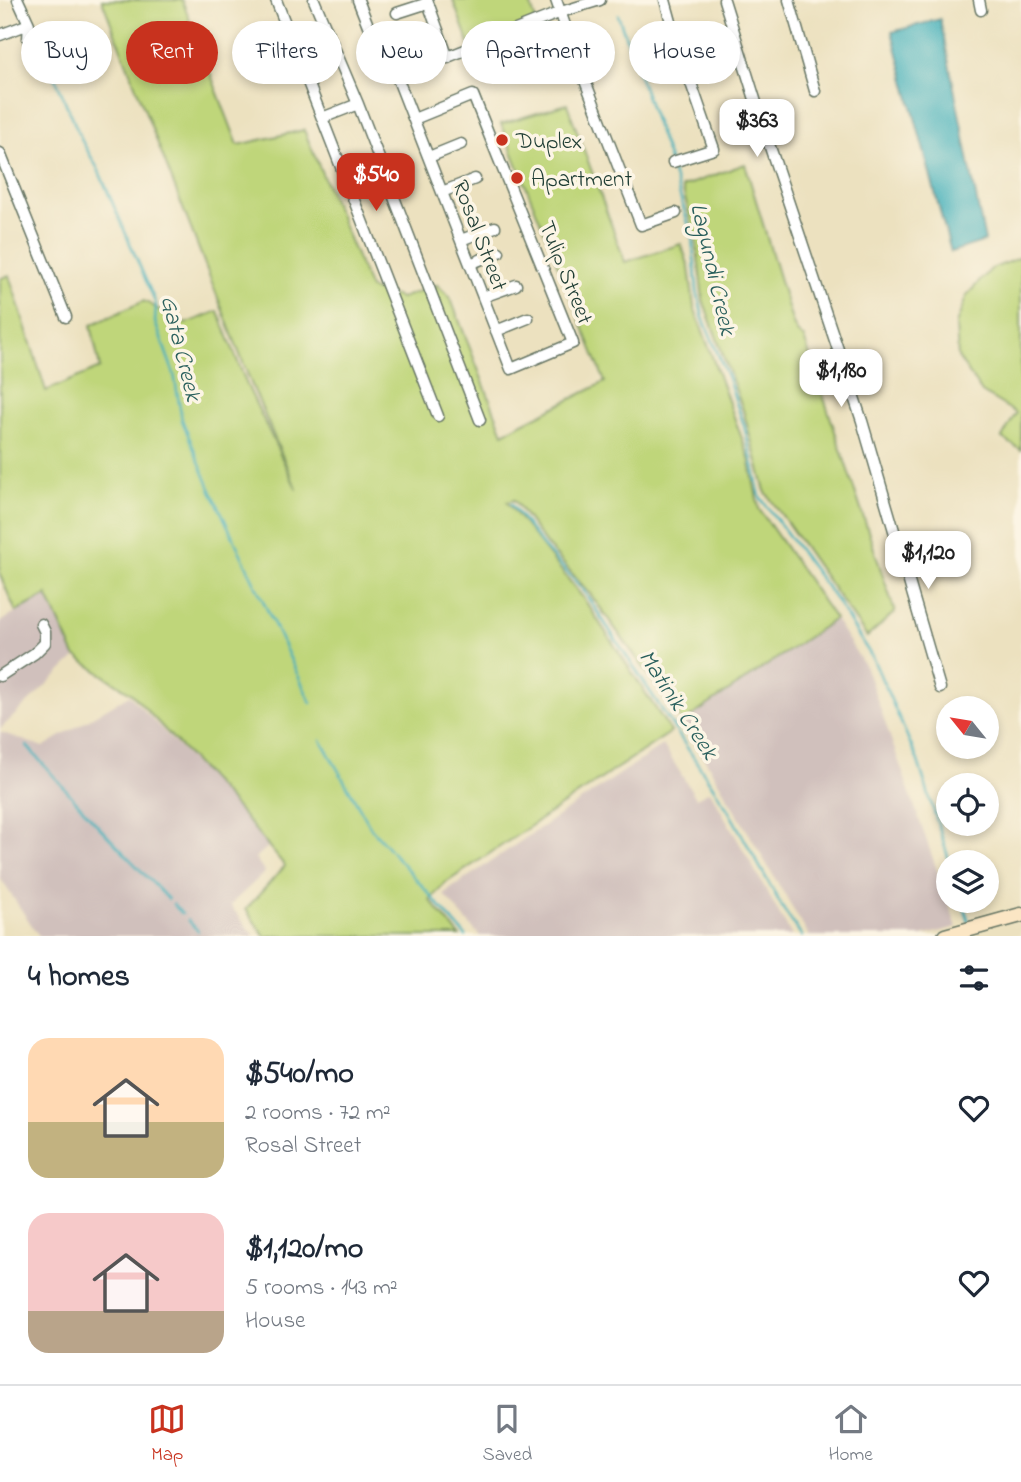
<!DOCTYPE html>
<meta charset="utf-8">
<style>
:root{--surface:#fff;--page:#f6f6f7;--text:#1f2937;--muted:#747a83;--line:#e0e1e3;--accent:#c8321e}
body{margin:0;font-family:"Indie Flower",sans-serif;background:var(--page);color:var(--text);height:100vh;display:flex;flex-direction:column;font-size:26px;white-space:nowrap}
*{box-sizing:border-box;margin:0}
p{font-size:23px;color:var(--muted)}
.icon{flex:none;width:38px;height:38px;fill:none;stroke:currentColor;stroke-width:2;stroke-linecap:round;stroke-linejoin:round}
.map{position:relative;height:936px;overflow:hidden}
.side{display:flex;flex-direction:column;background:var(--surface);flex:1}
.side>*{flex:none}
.hud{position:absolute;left:21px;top:21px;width:980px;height:63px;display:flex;gap:14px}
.needle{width:46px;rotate:300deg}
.buttons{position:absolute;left:936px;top:696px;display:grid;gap:14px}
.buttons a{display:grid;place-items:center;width:63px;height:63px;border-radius:50%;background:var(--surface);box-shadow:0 4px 10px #0003;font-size:35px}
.price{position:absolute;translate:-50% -60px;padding:0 16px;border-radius:14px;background:#fff;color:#222;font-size:23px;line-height:46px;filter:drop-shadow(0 2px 4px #0008)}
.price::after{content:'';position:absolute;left:50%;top:42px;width:21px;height:16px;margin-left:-10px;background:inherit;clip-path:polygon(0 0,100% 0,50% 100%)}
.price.selected{background:var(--accent);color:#fff}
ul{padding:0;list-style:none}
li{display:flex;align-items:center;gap:21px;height:175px;padding:0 28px}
li span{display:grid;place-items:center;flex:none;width:196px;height:140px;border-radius:21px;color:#555}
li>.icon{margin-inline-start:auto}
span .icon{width:84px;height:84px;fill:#fffc;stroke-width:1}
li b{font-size:30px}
h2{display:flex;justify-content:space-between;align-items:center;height:84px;padding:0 28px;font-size:30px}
.pill{padding:0 24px;border-radius:32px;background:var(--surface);box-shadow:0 4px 10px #0003;font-size:24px;line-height:63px}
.pill.selected{background:var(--accent);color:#fff}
.tabs{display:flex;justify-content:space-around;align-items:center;height:98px;border-top:2px solid var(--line);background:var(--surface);font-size:19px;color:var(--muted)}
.tabs a{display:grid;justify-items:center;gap:4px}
.tabs .selected{color:var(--accent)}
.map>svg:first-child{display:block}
.industrial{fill:#d0c0bc}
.green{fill:#bfd67a;stroke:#6f8a57;stroke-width:2}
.water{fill:#3fafba;stroke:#2f7677;stroke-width:2}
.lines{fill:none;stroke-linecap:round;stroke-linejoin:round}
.stream{stroke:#3fafba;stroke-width:2.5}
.street-casing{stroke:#677665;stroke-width:13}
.secondary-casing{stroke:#677665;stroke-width:17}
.street{stroke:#fff;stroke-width:10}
.secondary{stroke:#fbe6c4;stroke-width:14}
.poi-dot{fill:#c8321e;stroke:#fcf5e5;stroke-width:2.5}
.labels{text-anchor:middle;stroke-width:7;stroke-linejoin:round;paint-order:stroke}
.poi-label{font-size:23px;fill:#1f3d34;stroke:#fcf5e5;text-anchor:start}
.street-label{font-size:23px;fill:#1f3d34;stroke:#fcf5e5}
.water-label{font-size:24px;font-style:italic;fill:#295f5c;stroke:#fcf5e5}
</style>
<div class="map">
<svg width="1021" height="936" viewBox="0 0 1021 936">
<rect width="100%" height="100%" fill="#fcf5e5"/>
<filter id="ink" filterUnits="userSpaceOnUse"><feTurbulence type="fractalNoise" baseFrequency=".0143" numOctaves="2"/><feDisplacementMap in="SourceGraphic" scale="14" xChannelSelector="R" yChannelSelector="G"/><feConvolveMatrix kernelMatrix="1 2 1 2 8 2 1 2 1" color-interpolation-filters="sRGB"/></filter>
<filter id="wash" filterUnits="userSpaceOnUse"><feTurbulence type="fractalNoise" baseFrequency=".00686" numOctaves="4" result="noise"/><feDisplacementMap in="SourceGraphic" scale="28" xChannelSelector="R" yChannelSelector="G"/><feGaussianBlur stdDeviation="1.57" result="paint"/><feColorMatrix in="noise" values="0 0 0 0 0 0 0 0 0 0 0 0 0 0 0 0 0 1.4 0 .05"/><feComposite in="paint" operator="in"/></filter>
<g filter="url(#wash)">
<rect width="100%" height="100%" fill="#ece1bf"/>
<!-- industrial -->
<path class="industrial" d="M47,595L75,658L0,729V622Z
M835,619L866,668L957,927L922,936H809L683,722Z
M129,695L234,805L268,847L255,858L265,872L230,905L254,936H39L0,878V732L43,747Z
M663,745L696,798L710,791L792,936H480L443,894Z"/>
<!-- green -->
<path class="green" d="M102,0H182L238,145L304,130L370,289L401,298L437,285L450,297L503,433L605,382L501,124L567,104L625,262L681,244L689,267L694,307L749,458L759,509L835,619L683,722L590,594L546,544L514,500L507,502L584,599L671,732L444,884L430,900L460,936H264L246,909L285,866L236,807L132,694L75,656L47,595L16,612L0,575V279L9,275L46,391L100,368L91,325L144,301L185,324L218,311L247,385L297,490L251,383Z
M453,0H529L538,27L472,52Z
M745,164L793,324L797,332L804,338L895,612L867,637L765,491L743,410L703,300L696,239L682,187Z
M1021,257V450L1002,438L1016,413L982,392L958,357L956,324L967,295L991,269Z"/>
<!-- water -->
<path class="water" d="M940,19L985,241L951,252L892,32Z"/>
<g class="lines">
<!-- stream -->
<path class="stream" d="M618,15L670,163L692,236L697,291L703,318L728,378L744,425L760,497L837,601L873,659L918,761L950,863
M33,26L82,141L98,169L156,304L155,322L174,374L182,420L209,486L311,703
M511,504L543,546L583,590L727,808L785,912L802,936
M321,740L371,828L466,936
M27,746L100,828L168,899
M962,901L970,925
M173,904L182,914
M188,920L198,931"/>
</g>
</g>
<g filter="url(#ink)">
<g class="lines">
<!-- street casing -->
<g class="street-casing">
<path id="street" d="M18,0L29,24L28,39L38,61
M276,0L438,416
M314,0L358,104L480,420
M358,0L382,61L441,39
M427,0L448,58
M556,0L582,73L641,225L676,213
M665,0L676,40L714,149L673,162
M724,0L768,141L862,421L940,688
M789,0L815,91
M979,0L981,10
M397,13L428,3
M0,35L29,24
M322,118L358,104
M414,119L473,95L573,343L511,369L397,77L561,12L600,0
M0,153L66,317
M429,157L461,144
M442,192L475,179
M461,240L495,227
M470,264L499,252
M483,297L516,285
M496,331L528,318
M0,676L35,653L45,643V632L41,624"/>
</g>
<!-- secondary casing -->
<g class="secondary-casing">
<path id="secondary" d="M945,936L1021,915"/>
</g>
<!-- street -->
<use href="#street" class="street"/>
<!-- secondary -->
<use href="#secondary" class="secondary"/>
</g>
</g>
<!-- markers -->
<g class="poi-dot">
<circle cx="502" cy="140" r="7"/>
<circle cx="517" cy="178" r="7"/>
</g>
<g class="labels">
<!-- poi labels -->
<g class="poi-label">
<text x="516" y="148">Duplex</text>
<text x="531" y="186">Apartment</text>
</g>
<!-- street labels -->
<g class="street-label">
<text transform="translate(481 235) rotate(69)" y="8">Rosal Street</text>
<text transform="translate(567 272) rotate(68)" y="8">Tulip Street</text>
</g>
<!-- water labels -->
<g class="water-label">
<text transform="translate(714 269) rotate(77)" y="8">Lagundi Creek</text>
<text transform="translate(182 348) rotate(76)" y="8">Gata Creek</text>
<text transform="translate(679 704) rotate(57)" y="8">Matinik Creek</text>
</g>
</g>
</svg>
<div class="buttons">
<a><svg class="needle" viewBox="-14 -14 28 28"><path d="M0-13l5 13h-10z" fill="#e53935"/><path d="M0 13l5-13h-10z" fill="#747a83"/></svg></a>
<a><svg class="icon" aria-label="locate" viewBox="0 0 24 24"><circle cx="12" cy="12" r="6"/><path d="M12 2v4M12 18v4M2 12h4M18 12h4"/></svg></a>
<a><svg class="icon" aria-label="layers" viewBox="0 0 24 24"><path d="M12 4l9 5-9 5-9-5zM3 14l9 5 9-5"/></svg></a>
</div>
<b class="price" style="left:757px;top:159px">$363</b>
<b class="price selected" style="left:376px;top:213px">$540</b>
<b class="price" style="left:841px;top:409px">$1,180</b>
<b class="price" style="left:928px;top:591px">$1,120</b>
<div class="hud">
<a class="pill">Buy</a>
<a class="pill selected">Rent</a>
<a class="pill">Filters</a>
<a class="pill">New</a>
<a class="pill">Apartment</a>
<a class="pill">House</a>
</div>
</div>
<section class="side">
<h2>4 homes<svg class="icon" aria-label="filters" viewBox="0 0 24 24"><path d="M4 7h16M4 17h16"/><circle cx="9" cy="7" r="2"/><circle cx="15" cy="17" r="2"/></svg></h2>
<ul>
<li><span style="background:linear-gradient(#ffd9b3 60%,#c2b280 0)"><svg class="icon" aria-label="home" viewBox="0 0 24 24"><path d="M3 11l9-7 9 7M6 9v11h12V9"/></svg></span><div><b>$540/mo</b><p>2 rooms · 72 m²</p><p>Rosal Street</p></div><svg class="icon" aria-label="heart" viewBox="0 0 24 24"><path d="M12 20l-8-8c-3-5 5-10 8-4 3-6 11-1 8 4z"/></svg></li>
<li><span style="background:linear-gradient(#f6c9c9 70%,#b9a48a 0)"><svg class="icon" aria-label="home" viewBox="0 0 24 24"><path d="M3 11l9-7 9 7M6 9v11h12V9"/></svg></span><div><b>$1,120/mo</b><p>5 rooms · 143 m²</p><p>House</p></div><svg class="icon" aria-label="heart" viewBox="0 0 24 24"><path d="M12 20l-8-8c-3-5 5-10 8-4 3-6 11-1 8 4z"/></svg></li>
</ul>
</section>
<nav class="tabs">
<a class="selected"><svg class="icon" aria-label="map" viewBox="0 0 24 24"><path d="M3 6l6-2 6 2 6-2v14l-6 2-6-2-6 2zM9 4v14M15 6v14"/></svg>Map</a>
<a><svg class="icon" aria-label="saved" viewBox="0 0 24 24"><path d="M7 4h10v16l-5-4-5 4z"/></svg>Saved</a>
<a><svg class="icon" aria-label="home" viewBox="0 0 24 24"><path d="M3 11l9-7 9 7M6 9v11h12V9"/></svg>Home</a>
</nav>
